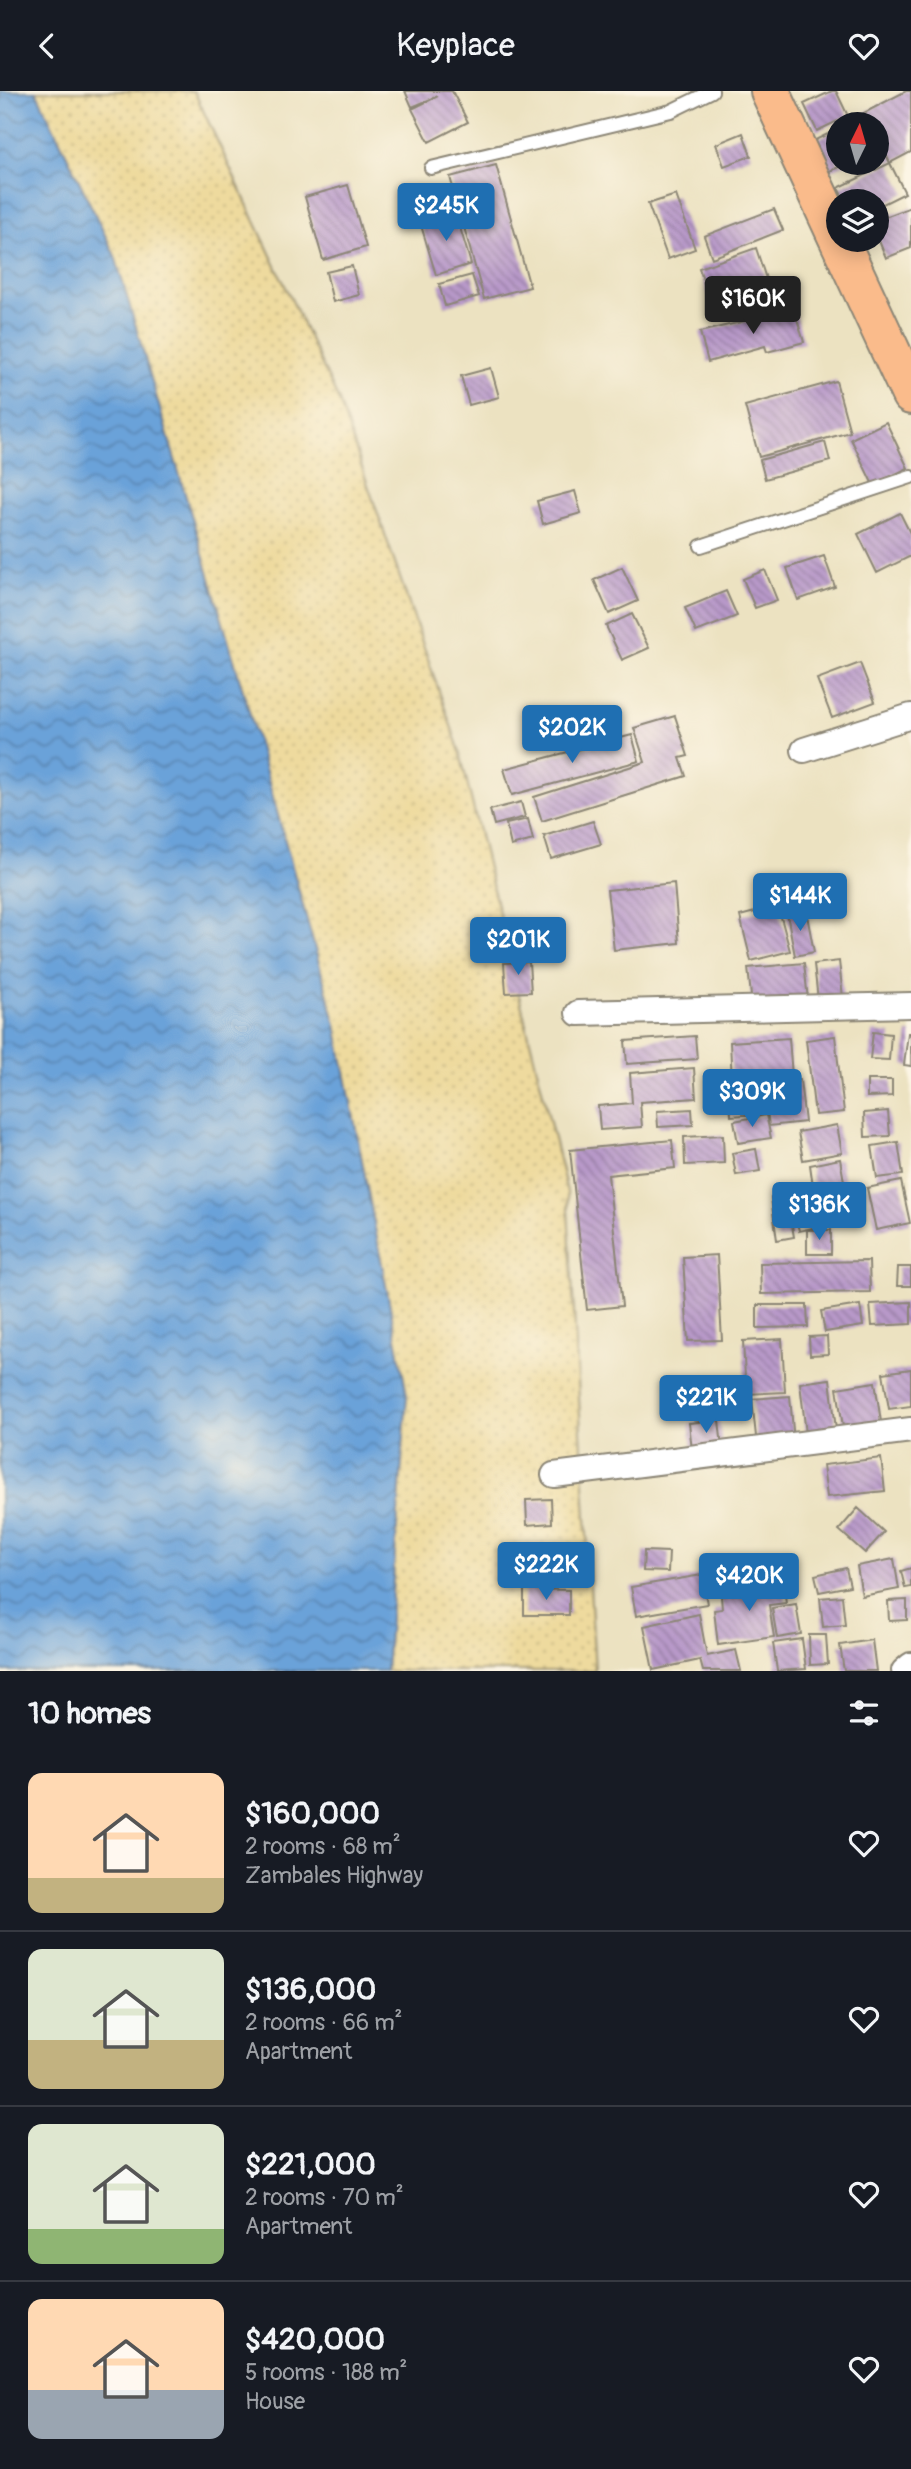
<!DOCTYPE html>
<meta charset="utf-8">
<style>
:root{--surface:#171b24;--page:#242831;--text:#f1f3f6;--muted:#9ea1a6;--line:#363941;--accent:#1f6fb2}
body{margin:0;font-family:Pangolin,sans-serif;background:var(--page);color:var(--text);height:100vh;display:flex;flex-direction:column;font-size:26px;white-space:nowrap}
*{box-sizing:border-box;margin:0}
p{font-size:23px;color:var(--muted)}
.icon{flex:none;width:38px;height:38px;fill:none;stroke:currentColor;stroke-width:2;stroke-linecap:round;stroke-linejoin:round}
.map{position:relative;height:1580px;overflow:hidden}
.panel{display:flex;flex-direction:column;background:var(--surface);flex:1}
.panel>*{flex:none}
.needle{width:46px;rotate:5deg}
.fabs{position:absolute;left:826px;top:21px;display:grid;gap:14px}
.fabs a{display:grid;place-items:center;width:63px;height:63px;border-radius:50%;background:var(--surface);box-shadow:0 4px 18px #0003;font-size:35px}
.price{position:absolute;translate:-50% -60px;padding:0 16px;border-radius:7px;background:var(--accent);color:#fff;font-size:23px;line-height:46px;filter:drop-shadow(0 2px 4px #0008)}
.price::after{content:'';position:absolute;left:50%;top:42px;width:21px;height:16px;margin-left:-10px;background:inherit;clip-path:polygon(0 0,100% 0,50% 100%)}
.price.current{background:#222;color:#fff}
ul{padding:0;list-style:none}
li{display:flex;align-items:center;gap:21px;height:175px;padding:0 28px}
li+li{border-top:2px solid var(--line)}
li span{display:grid;place-items:center;flex:none;width:196px;height:140px;border-radius:14px;color:#555}
li>.icon{margin-inline-start:auto}
span .icon{width:84px;height:84px;fill:#fffc;stroke-width:1}
li b{font-size:30px}
h2{display:flex;justify-content:space-between;align-items:center;height:84px;padding:0 28px;font-size:30px}
header{display:flex;justify-content:space-between;align-items:center;height:91px;padding:0 28px;background:var(--surface);font-size:32px;font-weight:600}
.map>svg:first-child{display:block}
.sand{fill:url(#sand-dots);stroke:#8c8264;stroke-width:2}
.water{fill:url(#water-waves);stroke:#4b6682;stroke-width:2}
.building{fill:url(#building-back-hatch)}
.lines{fill:none;stroke-linecap:round;stroke-linejoin:round}
.service-casing{stroke:#8c8676;stroke-width:16}
.minor-casing{stroke:#8c8676;stroke-width:28}
.primary-casing{stroke:#8c8676;stroke-width:42}
.service{stroke:#fff;stroke-width:12}
.minor{stroke:#fff;stroke-width:24}
.primary{stroke:#fabb8b;stroke-width:38}
</style>
<header><svg class="icon" aria-label="back" viewBox="0 0 24 24"><path d="M15 5l-7 7 7 7"/></svg>Keyplace<svg class="icon" aria-label="heart" viewBox="0 0 24 24"><path d="M12 20l-8-8c-3-5 5-10 8-4 3-6 11-1 8 4z"/></svg></header>
<div class="map">
<svg width="911" height="1580" viewBox="0 0 911 1580">
<defs>
<pattern id="sand-dots" width="8" height="8" patternUnits="userSpaceOnUse" patternTransform="scale(1.75)"><rect width="8" height="8" fill="#eeda9e"/><path d="M2 2h.1M6 6h.1" fill="none" stroke="#cb8" stroke-width="1.8" stroke-linecap="round"/></pattern>
<pattern id="water-waves" width="16" height="10" patternUnits="userSpaceOnUse" patternTransform="scale(1.75)"><rect width="16" height="10" fill="#6ba2d9"/><path d="M0 5q4-4 8 0t8 0" fill="none" stroke="#5884b0"/></pattern>
<pattern id="building-back-hatch" width="6" height="6" patternUnits="userSpaceOnUse" patternTransform="scale(1.75)"><rect width="6" height="6" fill="#b899c9"/><path d="M-1 5l2 2M0 0l6 6M5-1l2 2" fill="none" stroke="#967da3"/></pattern>
</defs>
<rect width="100%" height="100%" fill="#fcf5e5"/>
<filter id="ink" filterUnits="userSpaceOnUse"><feTurbulence type="fractalNoise" baseFrequency=".0143" numOctaves="2"/><feDisplacementMap in="SourceGraphic" scale="14" xChannelSelector="R" yChannelSelector="G"/><feConvolveMatrix kernelMatrix="1 2 1 2 8 2 1 2 1" color-interpolation-filters="sRGB"/></filter>
<filter id="wash" filterUnits="userSpaceOnUse"><feTurbulence type="fractalNoise" baseFrequency=".00686" numOctaves="4" result="noise"/><feDisplacementMap in="SourceGraphic" scale="28" xChannelSelector="R" yChannelSelector="G"/><feGaussianBlur stdDeviation="1.57" result="paint"/><feColorMatrix in="noise" values="0 0 0 0 0 0 0 0 0 0 0 0 0 0 0 0 0 1.4 0 .05"/><feComposite in="paint" operator="in"/></filter>
<g filter="url(#wash)">
<rect width="100%" height="100%" fill="#ece2c1"/>
<!-- sand -->
<path class="sand" d="M36,0H194L339,310L459,658L567,1101L595,1580H386L407,1304L336,934L251,627L115,165Z"/>
<!-- water -->
<path class="water" d="M0,0H36L115,165L251,627L336,934L407,1304L386,1580H0Z"/>
<g id="blocks">
<!-- building -->
<path class="building" d="M405,0H452L468,31L429,51L412,18L438,5L412,16Z
M832,0H836L848,25L817,40L804,13Z
M906,0H911V61L890,72L877,46V33H870L864,22Z
M838,38V72H848L823,83L809,52Z
M743,42L751,65L724,75L716,53Z
M890,72L905,102L877,116V110H845L838,97Z
M496,74L530,196L484,208L450,86Z
M348,94L366,156L323,169L305,106Z
M676,104L695,158L668,168L648,113Z
M911,116V157L886,167L877,145V129Z
M774,118L783,139L712,167L704,145Z
M455,120L471,173L436,184L420,131Z
M756,157L767,191L711,211L699,177Z
M352,175L359,204L333,211L326,181Z
M472,184L479,205L445,215L439,193Z
M794,218L804,251L767,261L765,255L708,271L700,241Z
M491,277L499,306L469,314L461,285Z
M836,290L850,341L759,366L745,315Z
M886,331L908,377L873,394L851,348Z
M825,351L830,370L765,388L760,369Z
M575,400L581,422L543,433L537,410Z
M900,422L911,444V465L877,482L858,443Z
M824,465L835,496L798,509L787,477Z
M622,476L638,510L609,523L594,489Z
M765,479L777,509L755,517L743,488Z
M726,500L737,525L696,541L685,517Z
M632,523L649,557L622,569L606,535Z
M860,572L875,611L832,627L817,588Z
M675,625L688,665L680,667L686,685L542,730L534,706L645,671L634,637Z
M632,644L639,670L512,704L504,678Z
M521,711L525,726L494,734L490,719Z
M528,728L533,749L511,755L506,733Z
M593,730L601,753L551,768L544,745Z
M674,792L679,852L614,859L607,799Z
M778,815L790,860L751,870L740,825Z
M806,819L814,861L795,865L787,823Z
M839,870L843,907L818,909L814,873Z
M529,871L531,901L506,902L504,872Z
M804,872L808,909L752,914L748,877Z
M873,941L891,943L889,969L870,968Z
M908,942H911V975L904,974Z
M695,945L697,968L627,973L625,950Z
M835,945L844,1021L815,1024L806,949Z
M789,947L792,985L732,990L730,951Z
M694,977L696,1007L640,1011L642,1036L600,1039L598,1015L632,1012L630,982Z
M800,989L805,1031L769,1035L764,994Z
M867,989H892V1005L867,1006Z
M759,1002L760,1023L731,1025L730,1004Z
M692,1018L693,1034L658,1036L657,1020Z
M888,1020L890,1045L865,1046L864,1022Z
M766,1024L771,1047L738,1052L734,1030Z
M837,1034L842,1062L803,1069L798,1041Z
M723,1044L724,1072L685,1074L684,1046Z
M672,1049L675,1077L608,1084L622,1215L587,1219L570,1059Z
M898,1051L903,1084L877,1087L872,1055Z
M756,1058L760,1080L736,1084L732,1062Z
M840,1068L844,1090L813,1095L810,1074Z
M901,1090L910,1132L876,1139L867,1097Z
M832,1097L839,1131L799,1140L791,1106Z
M787,1105L794,1146L777,1149L771,1107Z
M807,1139H831V1163H807Z
M717,1164L722,1249L688,1250L683,1166Z
M869,1170L870,1201L761,1203L760,1172Z
M898,1176H911V1195H897Z
M911,1211V1233L872,1235L870,1213Z
M757,1214H807L808,1236L757,1237Z
M860,1214L863,1235L825,1241L821,1220Z
M827,1245L828,1263L810,1264L809,1246Z
M782,1248L785,1301L746,1303L743,1250Z
M911,1278V1315L889,1318L883,1282Z
M830,1288L837,1347L807,1351L800,1292Z
M875,1291L881,1331L843,1336L837,1297Z
M790,1305L794,1351L757,1355L752,1308Z
M719,1329L722,1356L692,1359L689,1332Z
M881,1367L885,1400L827,1406L823,1374Z
M551,1408L552,1432L527,1434L526,1409Z
M858,1417L884,1441L865,1462L839,1439Z
M644,1460L669,1461L668,1481L643,1480Z
M894,1468L899,1498L862,1505L857,1475Z
M846,1477L850,1495L819,1501L815,1484Z
M911,1477V1496L905,1497L901,1480Z
M702,1484L707,1513L636,1525L631,1496Z
M783,1488L786,1512L769,1514L774,1546L718,1554L714,1519L722,1518L721,1505L747,1502L746,1493Z
M524,1498L569,1499V1524H524Z
M842,1505L845,1534L823,1536L820,1507Z
M907,1509V1529L889,1530L888,1510Z
M796,1513L801,1543L777,1547L772,1517Z
M699,1523L707,1565L736,1559L741,1580H703L700,1569L653,1579L644,1535Z
M809,1544H826L828,1573L810,1574Z
M802,1548L806,1578L777,1580L773,1552Z
M872,1549L876,1580H844L840,1554Z"/>
</g>
</g>
<g filter="url(#ink)">
<use href="#blocks" fill-opacity="0" stroke="#8c8676" stroke-width="2"/>
<g class="lines">
<!-- service casing -->
<g class="service-casing">
<path id="service" d="M431,77L671,20L712,0
M701,455L911,386"/>
</g>
<!-- minor casing -->
<g class="minor-casing">
<path id="minor" d="M804,659L911,625
M578,922L911,914
M554,1384L911,1339
M904,1580L911,1574"/>
</g>
<!-- primary casing -->
<g class="primary-casing">
<path id="primary" d="M770,0L838,147
M839,149L911,304"/>
</g>
<!-- service -->
<use href="#service" class="service"/>
<!-- minor -->
<use href="#minor" class="minor"/>
<!-- primary -->
<use href="#primary" class="primary"/>
</g>
</g>
</svg>
<div class="fabs">
<a><svg class="needle" viewBox="-14 -14 28 28"><path d="M0-13l5 13h-10z" fill="#e53935"/><path d="M0 13l5-13h-10z" fill="#9ea1a6"/></svg></a>
<a><svg class="icon" aria-label="layers" viewBox="0 0 24 24"><path d="M12 4l9 5-9 5-9-5zM3 14l9 5 9-5"/></svg></a>
</div>
<b class="price" style="left:446px;top:152px">$245K</b>
<b class="price current" style="left:753px;top:245px">$160K</b>
<b class="price" style="left:572px;top:674px">$202K</b>
<b class="price" style="left:800px;top:842px">$144K</b>
<b class="price" style="left:518px;top:886px">$201K</b>
<b class="price" style="left:752px;top:1038px">$309K</b>
<b class="price" style="left:819px;top:1151px">$136K</b>
<b class="price" style="left:706px;top:1344px">$221K</b>
<b class="price" style="left:546px;top:1511px">$222K</b>
<b class="price" style="left:749px;top:1522px">$420K</b>
</div>
<section class="panel">
<h2>10 homes<svg class="icon" aria-label="filters" viewBox="0 0 24 24"><path d="M4 7h16M4 17h16"/><circle cx="9" cy="7" r="2"/><circle cx="15" cy="17" r="2"/></svg></h2>
<ul>
<li><span style="background:linear-gradient(#ffd9b3 75%,#c2b280 0)"><svg class="icon" aria-label="home" viewBox="0 0 24 24"><path d="M3 11l9-7 9 7M6 9v11h12V9"/></svg></span><div><b>$160,000</b><p>2 rooms · 68 m²</p><p>Zambales Highway</p></div><svg class="icon" aria-label="heart" viewBox="0 0 24 24"><path d="M12 20l-8-8c-3-5 5-10 8-4 3-6 11-1 8 4z"/></svg></li>
<li><span style="background:linear-gradient(#dfe7d0 65%,#c2b280 0)"><svg class="icon" aria-label="home" viewBox="0 0 24 24"><path d="M3 11l9-7 9 7M6 9v11h12V9"/></svg></span><div><b>$136,000</b><p>2 rooms · 66 m²</p><p>Apartment</p></div><svg class="icon" aria-label="heart" viewBox="0 0 24 24"><path d="M12 20l-8-8c-3-5 5-10 8-4 3-6 11-1 8 4z"/></svg></li>
<li><span style="background:linear-gradient(#dfe7d0 75%,#8fb573 0)"><svg class="icon" aria-label="home" viewBox="0 0 24 24"><path d="M3 11l9-7 9 7M6 9v11h12V9"/></svg></span><div><b>$221,000</b><p>2 rooms · 70 m²</p><p>Apartment</p></div><svg class="icon" aria-label="heart" viewBox="0 0 24 24"><path d="M12 20l-8-8c-3-5 5-10 8-4 3-6 11-1 8 4z"/></svg></li>
<li><span style="background:linear-gradient(#ffd9b3 65%,#9aa5b1 0)"><svg class="icon" aria-label="home" viewBox="0 0 24 24"><path d="M3 11l9-7 9 7M6 9v11h12V9"/></svg></span><div><b>$420,000</b><p>5 rooms · 188 m²</p><p>House</p></div><svg class="icon" aria-label="heart" viewBox="0 0 24 24"><path d="M12 20l-8-8c-3-5 5-10 8-4 3-6 11-1 8 4z"/></svg></li>
</ul>
</section>
